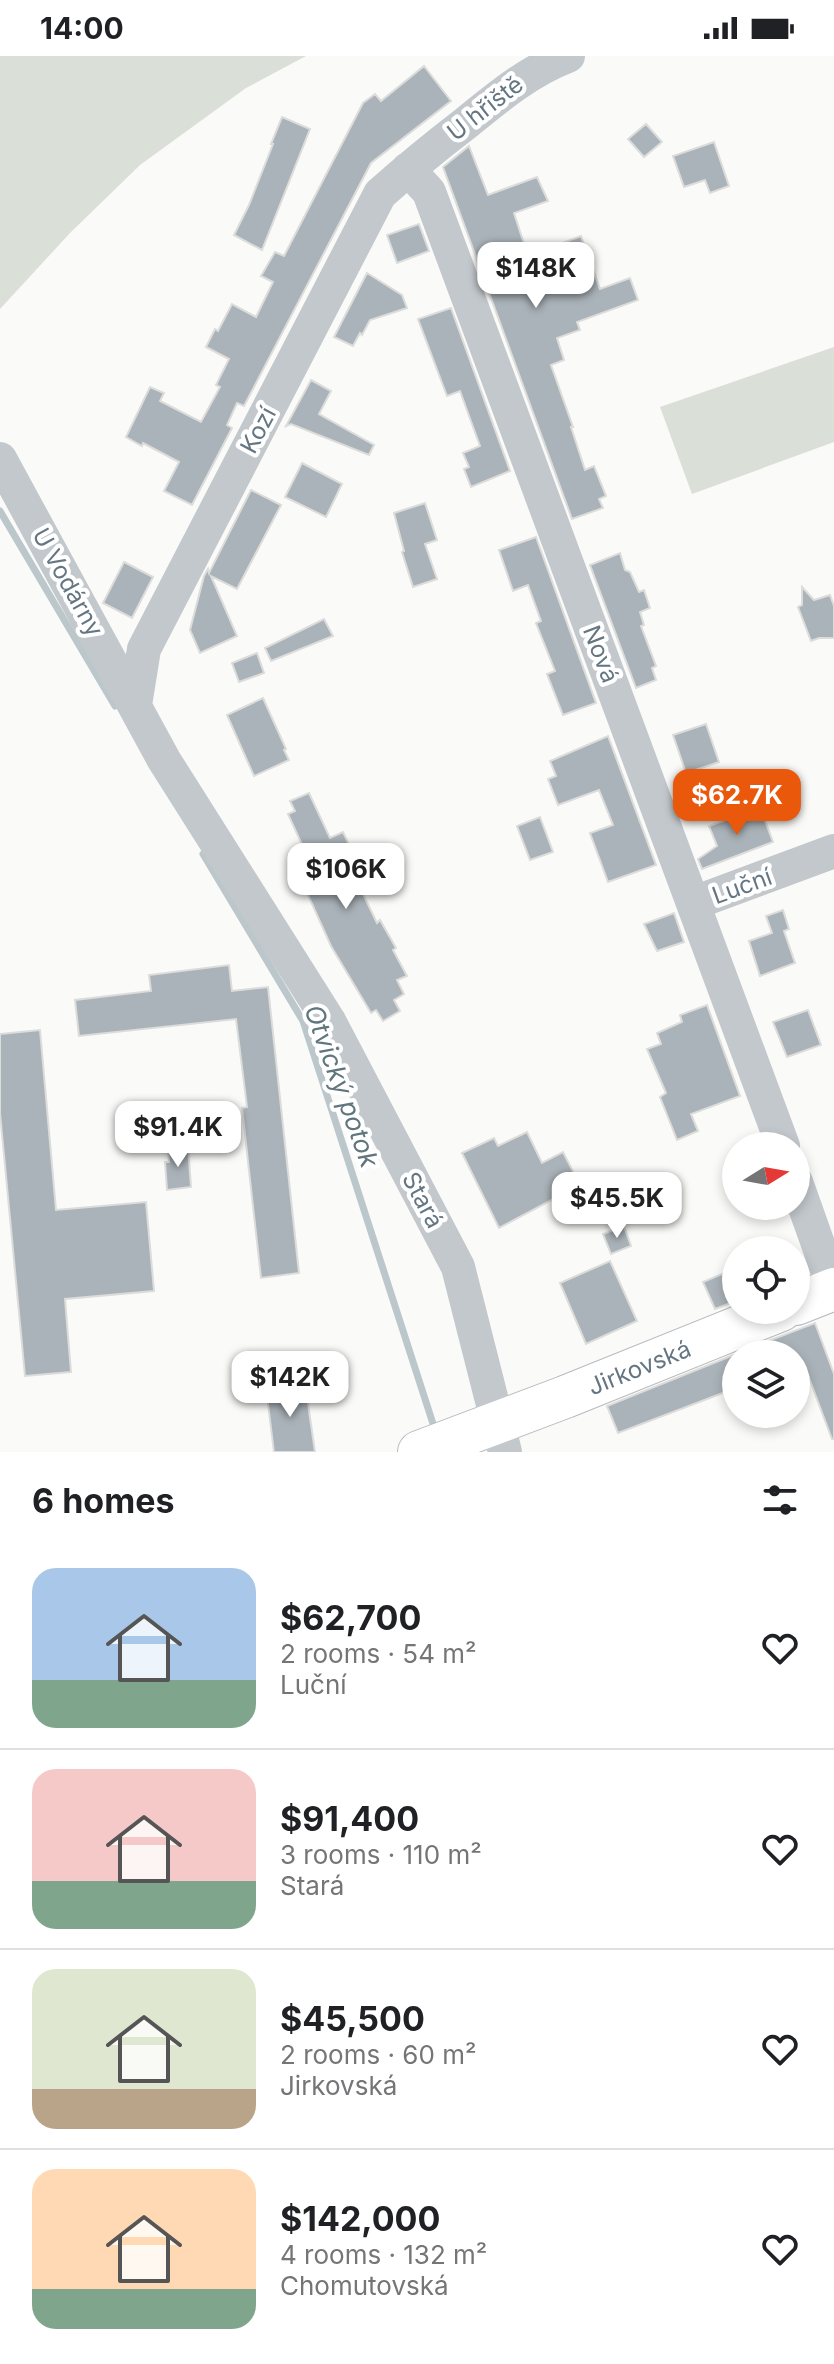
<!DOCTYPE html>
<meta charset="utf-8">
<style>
:root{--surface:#fff;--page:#f6f6f6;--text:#202124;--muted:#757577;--line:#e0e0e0;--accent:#ea580c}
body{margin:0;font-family:Inter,sans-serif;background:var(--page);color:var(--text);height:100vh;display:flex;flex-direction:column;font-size:30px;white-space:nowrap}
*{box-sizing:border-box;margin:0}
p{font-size:26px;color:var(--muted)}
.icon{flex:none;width:44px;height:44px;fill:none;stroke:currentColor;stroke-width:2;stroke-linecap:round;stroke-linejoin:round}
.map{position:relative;height:1396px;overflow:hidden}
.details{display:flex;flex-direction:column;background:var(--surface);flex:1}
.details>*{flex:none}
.needle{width:52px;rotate:79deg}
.controls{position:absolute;left:722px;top:1076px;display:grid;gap:16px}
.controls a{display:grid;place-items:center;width:88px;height:88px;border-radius:50%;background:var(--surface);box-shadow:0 4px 12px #0003;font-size:40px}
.price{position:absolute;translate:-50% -68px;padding:0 18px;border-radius:16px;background:#fff;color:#222;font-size:26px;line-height:52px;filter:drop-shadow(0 2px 4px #0008)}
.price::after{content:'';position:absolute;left:50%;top:48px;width:24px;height:18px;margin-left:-12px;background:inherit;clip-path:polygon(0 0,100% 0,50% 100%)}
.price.on{background:var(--accent);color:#fff}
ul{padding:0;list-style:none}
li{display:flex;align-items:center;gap:24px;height:200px;padding:0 32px}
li+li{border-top:2px solid var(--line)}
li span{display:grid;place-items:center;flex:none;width:224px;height:160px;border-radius:24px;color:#555}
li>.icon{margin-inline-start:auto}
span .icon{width:96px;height:96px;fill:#fffc;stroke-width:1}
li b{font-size:34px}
h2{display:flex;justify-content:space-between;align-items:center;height:96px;padding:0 32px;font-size:34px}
.status{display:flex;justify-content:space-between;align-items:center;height:56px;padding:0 40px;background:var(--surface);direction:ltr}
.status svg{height:22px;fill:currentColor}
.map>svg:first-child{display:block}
.green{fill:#dadfd7}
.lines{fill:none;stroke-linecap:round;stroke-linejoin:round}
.stream{stroke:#bbc7cb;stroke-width:7}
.building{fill:#aab3b9;stroke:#dcdcda;stroke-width:2}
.major-casing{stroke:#b5babe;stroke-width:44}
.minor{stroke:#c3c8cc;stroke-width:34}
.major{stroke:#fff;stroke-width:42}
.labels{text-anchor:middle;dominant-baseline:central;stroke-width:8;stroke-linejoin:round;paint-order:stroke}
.street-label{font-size:24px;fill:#657683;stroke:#fff}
.water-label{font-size:26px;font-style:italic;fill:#60757c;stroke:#fff}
</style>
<div class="status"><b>14:00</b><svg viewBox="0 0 49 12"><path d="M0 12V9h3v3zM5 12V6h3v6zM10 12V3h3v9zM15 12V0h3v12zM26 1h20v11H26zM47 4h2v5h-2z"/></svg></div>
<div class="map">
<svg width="834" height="1396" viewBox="0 0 834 1396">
<rect width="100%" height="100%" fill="#fafaf8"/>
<!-- green -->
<path class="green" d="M0,0H306L246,32L140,109L70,177L0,253Z
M834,291V386L692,438L660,351Z"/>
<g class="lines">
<!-- stream -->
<path class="stream" d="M0,455L115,650
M203,798L303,965L436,1377"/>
</g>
<!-- building -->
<path class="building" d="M424,10L451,45L371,107L244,350L237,347L227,369L232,372L192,449L164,435L179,406L143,387L142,390L126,381L150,331L164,337L160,345L201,366L220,331L216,329L229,303L206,291L215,273L218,275L232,248L256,261L273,226L261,220L275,196L284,200L363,47L375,38L381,45Z
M282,61L310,73L262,194L234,179L249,149L273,88H271Z
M646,68L662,86L644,101L628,83Z
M714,86L729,130L710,137L705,124L684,131L673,100Z
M469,90L488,139L537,121L548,145L514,157L528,200L581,180L600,233L630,222L638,244L577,266L580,274L557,282L564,304L551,309L573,371H571L585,414L594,410L606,440L599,443L603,452L572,463L443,111Z
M419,168L429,195L397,207L387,179Z
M367,217L402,239L407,252L370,264L362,279L360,277L353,290L334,281Z
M451,252L510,415L471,431L464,413L469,411L463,397L480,390L460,335L447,340L418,263Z
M311,324L331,335L319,358L374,389L369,399L291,368L286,370Z
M302,407L342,428L326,461L285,441Z
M251,434L281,449L237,533L211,520L237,580L200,597L190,574L204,520L208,513L209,517Z
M425,447L437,484L425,488L437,523L413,531L402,496L404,495L394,457Z
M536,481L596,647L563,659L547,618L555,615L536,567L541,565L528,529L513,535L499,494Z
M620,497L625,514L630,516L639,536L644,534L650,552L640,556L644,569L641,570L656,610L652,612L656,624L636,632L590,509Z
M124,506L153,521L132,562L103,547Z
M802,531L814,544L830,539L834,550V582H819L811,585L798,551L802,549Z
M324,563L333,580L271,605L265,592Z
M257,597L264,617L239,626L232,607Z
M263,642L286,693L284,694L289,704L254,720L227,659Z
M706,668L719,706L686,717L673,679Z
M608,680L656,809L608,826L590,777L613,769L599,734L558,749L548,723L556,720L550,705Z
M309,737L330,782L343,776L357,805L349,809L377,867L380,864L396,892L393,894L407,920L397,924L404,938L394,944L400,955L383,965L376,954L371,957L331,890L290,799L304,793L288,758L295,755L290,745Z
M760,751L773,786L702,813L698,803L717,790L709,770Z
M540,761L553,796L530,804L517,770Z
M783,854L789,873L784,875L795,907L760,920L749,885L772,877L766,860Z
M674,857L684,886L657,895L644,868Z
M229,909L232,935L268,931L299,1217L261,1222L242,1052L247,1051L236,963L79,980L75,944L151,935L149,919Z
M707,949L740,1040L691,1058L698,1075L677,1084L660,1041L666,1037L647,993L661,988L657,977L682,966L680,959Z
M808,954L821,989L787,1001L773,966Z
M40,974L56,1154L146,1146L154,1235L65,1243L71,1316L25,1320L0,1057V978Z
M527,1076L542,1107L563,1096L580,1129L499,1172L462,1097L494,1082L498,1090Z
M188,1090L191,1131L167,1134L165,1106H169L168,1092Z
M624,1170L631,1190L611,1198L603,1178Z
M610,1205L637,1265L586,1288L560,1227Z
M736,1212V1245L715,1253L703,1226Z
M815,1267L834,1318V1383H832L803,1306L800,1307L797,1298L740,1296Z
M736,1298V1332L618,1377L607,1350Z
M305,1327L315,1396H274L266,1332Z"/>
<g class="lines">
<!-- major casing -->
<g class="major-casing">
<g id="major">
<path d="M796,1248L834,1233"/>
<path id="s1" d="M419,1396L565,1341L781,1254"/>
</g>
</g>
<!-- minor -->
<path class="minor" d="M408,113L429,136L783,1090
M0,403L164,704L329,965L458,1211L505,1396
M135,649L144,593L380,138C408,113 436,90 466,67C498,41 529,15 568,0
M694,847L834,795
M796,1126L834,1233"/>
<!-- major -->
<use href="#major" class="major"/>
</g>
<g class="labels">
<!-- street labels -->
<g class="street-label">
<text transform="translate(485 52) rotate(-38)">U hřiště</text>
<text transform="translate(258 374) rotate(-62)">Kozí</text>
<text transform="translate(68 526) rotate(61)">U Vodárny</text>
<text transform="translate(601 598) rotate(69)">Nová</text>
<text transform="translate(742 830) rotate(-20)">Luční</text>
<text transform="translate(423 1144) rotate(62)">Stará</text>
<text stroke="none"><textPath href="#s1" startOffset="236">Jirkovská</textPath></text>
</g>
<!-- water labels -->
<g class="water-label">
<text transform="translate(342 1030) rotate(70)">Otvický potok</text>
</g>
</g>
</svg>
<div class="controls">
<a><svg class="needle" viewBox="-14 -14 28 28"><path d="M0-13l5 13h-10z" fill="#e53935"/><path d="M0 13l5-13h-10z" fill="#757577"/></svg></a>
<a><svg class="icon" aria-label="locate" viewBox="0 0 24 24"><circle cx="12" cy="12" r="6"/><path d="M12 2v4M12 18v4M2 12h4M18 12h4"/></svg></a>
<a><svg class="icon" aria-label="layers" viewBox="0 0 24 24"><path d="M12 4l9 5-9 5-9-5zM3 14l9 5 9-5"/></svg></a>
</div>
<b class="price" style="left:536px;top:254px">$148K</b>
<b class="price on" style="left:737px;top:781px">$62.7K</b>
<b class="price" style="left:346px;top:855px">$106K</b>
<b class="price" style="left:178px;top:1113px">$91.4K</b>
<b class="price" style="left:617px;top:1184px">$45.5K</b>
<b class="price" style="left:290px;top:1363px">$142K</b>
</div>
<section class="details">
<h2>6 homes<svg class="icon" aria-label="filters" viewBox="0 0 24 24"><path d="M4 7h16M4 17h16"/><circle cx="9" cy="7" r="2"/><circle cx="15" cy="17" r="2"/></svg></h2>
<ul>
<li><span style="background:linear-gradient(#a9c7e8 70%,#7fa58c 0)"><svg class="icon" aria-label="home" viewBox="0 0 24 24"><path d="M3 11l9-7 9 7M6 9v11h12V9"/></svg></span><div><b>$62,700</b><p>2 rooms · 54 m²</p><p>Luční</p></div><svg class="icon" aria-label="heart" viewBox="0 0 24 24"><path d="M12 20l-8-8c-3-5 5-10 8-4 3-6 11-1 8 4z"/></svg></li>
<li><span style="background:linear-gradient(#f6c9c9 70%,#7fa58c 0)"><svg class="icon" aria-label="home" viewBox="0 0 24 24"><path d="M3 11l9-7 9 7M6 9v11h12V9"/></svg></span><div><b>$91,400</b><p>3 rooms · 110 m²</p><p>Stará</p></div><svg class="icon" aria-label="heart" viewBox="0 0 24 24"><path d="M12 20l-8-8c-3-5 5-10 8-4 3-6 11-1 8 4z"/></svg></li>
<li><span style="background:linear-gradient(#dfe7d0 75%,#b9a48a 0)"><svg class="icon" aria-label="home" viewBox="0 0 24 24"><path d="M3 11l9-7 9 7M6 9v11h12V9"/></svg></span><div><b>$45,500</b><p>2 rooms · 60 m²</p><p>Jirkovská</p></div><svg class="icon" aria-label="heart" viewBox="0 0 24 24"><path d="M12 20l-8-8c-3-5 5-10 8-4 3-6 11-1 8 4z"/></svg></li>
<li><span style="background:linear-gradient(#ffd9b3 75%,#7fa58c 0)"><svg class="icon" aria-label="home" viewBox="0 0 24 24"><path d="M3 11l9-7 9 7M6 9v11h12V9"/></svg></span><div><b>$142,000</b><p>4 rooms · 132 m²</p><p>Chomutovská</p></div><svg class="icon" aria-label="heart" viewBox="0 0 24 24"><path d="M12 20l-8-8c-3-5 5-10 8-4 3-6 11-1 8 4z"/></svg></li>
</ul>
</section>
